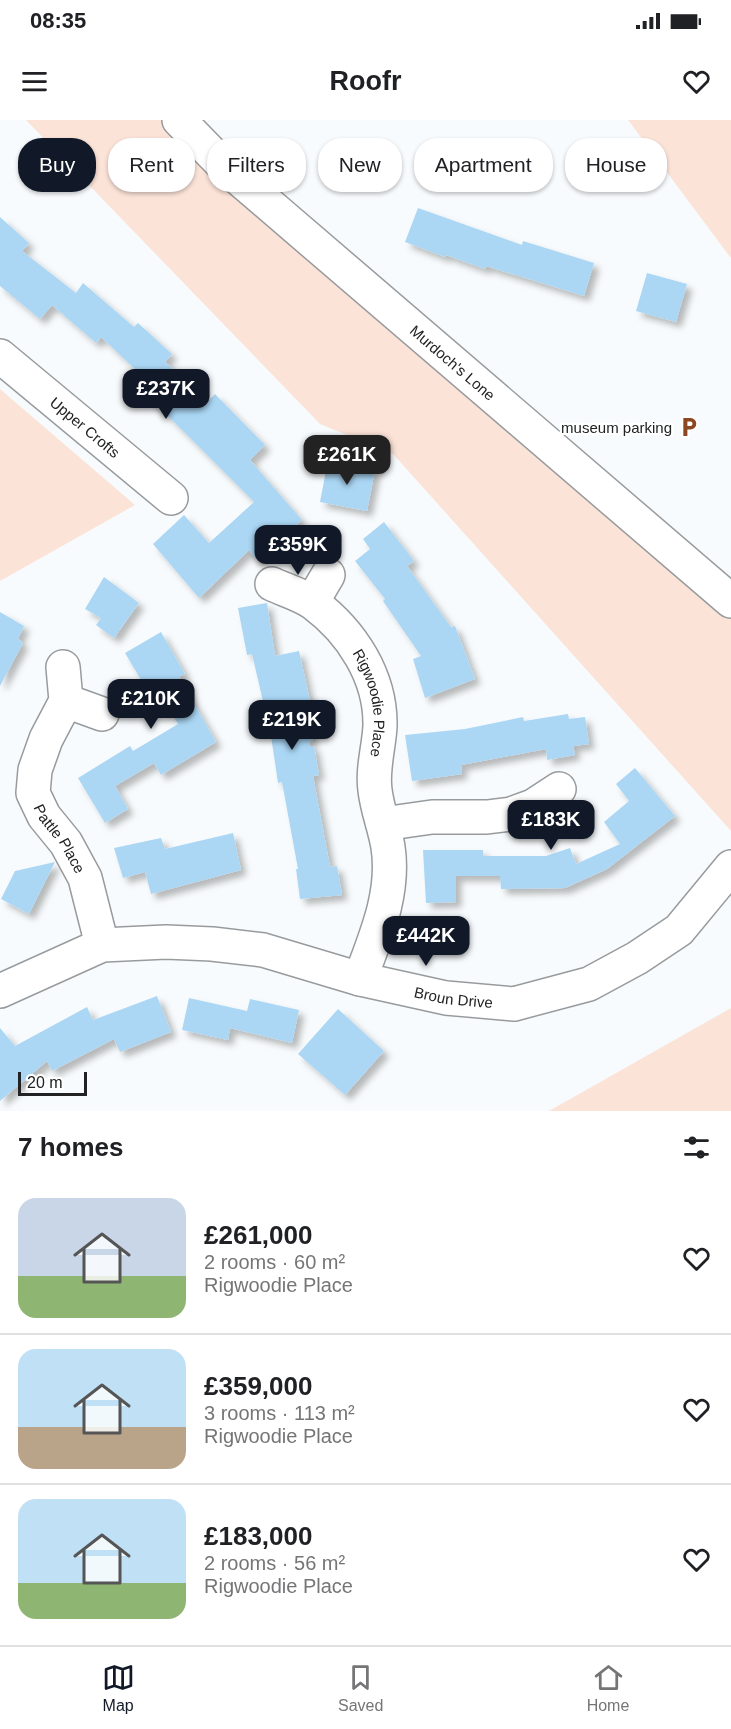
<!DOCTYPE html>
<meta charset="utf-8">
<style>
:root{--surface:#fff;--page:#f6f6f6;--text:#202124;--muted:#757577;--line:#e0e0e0;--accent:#111827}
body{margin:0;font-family:Arial,sans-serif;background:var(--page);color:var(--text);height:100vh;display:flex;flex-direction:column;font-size:22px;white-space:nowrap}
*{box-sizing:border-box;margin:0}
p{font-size:20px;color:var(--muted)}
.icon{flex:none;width:33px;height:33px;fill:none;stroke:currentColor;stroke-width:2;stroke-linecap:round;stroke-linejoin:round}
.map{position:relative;height:991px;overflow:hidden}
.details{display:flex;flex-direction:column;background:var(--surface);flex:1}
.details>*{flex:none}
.top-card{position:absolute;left:18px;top:18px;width:696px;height:54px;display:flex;gap:12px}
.scale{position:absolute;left:18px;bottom:15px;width:69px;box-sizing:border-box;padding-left:6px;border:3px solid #212223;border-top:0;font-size:16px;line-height:21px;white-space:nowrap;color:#212223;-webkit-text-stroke:4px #fff;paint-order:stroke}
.price{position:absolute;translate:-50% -51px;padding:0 14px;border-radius:12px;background:var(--accent);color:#fff;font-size:20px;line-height:39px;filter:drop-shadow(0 2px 3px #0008)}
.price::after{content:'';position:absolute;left:50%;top:36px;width:18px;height:14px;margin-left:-9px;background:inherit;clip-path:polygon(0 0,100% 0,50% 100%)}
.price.selected{background:#222;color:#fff}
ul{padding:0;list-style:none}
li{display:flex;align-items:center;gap:18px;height:150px;padding:0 18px}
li+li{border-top:2px solid var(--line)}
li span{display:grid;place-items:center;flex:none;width:168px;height:120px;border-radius:18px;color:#555}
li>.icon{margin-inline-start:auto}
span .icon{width:72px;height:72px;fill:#fffc;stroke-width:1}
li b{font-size:26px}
h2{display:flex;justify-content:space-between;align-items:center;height:72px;padding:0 18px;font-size:26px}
.tag{padding:0 21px;border-radius:24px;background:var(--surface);box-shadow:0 2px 4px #0004;font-size:21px;line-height:54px}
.tag.selected{background:var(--accent);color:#fff}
.status{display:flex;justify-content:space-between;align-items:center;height:42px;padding:0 30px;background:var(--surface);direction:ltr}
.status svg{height:16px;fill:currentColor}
header{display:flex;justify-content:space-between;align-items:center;height:78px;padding:0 18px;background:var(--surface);font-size:27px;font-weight:600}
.tabs{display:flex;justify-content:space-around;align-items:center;height:84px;border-top:2px solid var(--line);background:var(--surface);font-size:16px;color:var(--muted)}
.tabs a{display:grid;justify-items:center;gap:3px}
.tabs .selected{color:var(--accent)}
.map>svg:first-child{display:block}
.green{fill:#fbe3d8}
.building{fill:#abd7f5;filter:url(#shadow)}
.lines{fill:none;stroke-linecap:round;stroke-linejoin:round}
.minor-casing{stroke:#989b9d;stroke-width:36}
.minor{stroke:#fff;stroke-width:33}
.labels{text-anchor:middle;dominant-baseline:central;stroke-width:4.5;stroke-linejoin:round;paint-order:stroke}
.street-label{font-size:15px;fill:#212223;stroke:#fff}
.poi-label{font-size:15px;fill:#212223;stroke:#fff;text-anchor:end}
</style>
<div class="status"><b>08:35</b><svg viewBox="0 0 49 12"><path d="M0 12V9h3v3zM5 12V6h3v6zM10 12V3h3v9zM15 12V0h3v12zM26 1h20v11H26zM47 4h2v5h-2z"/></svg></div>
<header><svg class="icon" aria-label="menu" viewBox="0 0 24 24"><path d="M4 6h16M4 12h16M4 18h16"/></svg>Roofr<svg class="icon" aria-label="heart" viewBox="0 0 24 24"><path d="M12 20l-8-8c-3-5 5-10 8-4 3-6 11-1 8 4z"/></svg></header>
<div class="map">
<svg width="731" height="991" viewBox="0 0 731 991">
<defs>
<filter id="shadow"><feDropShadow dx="5.5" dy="5.5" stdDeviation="3" flood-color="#0004"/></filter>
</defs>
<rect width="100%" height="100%" fill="#f8fbfd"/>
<!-- green -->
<path class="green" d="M26,0H179L731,481V711L393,334L320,304Z
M628,0H731V137H730Z
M0,269L135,385L0,461Z
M731,888V991H549Z"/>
<!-- building -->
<path class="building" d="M418,88L522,125L523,121L594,143L584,176L486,146L485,149L446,135L445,137L405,122Z
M0,97L29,123L22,131L76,173L83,163L134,207L138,203L172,234L165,242L208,281L215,274L265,325L250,340L302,400L257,440L249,430L199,478L153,424L184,395L209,423L254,382L171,299L148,279L156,269L101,217L96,223L52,185L40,199L0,166Z
M647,153L687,164L676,202L636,191Z
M328,340L375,350L367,391L320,382Z
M384,402L414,441L407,446L451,507L455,506L475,559L425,578L413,539L421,536L383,481L385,479L355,441L370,429L363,419Z
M104,457L139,483L114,518L96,505L101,498L85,489Z
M267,483L275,536L299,531L312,590L308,591L313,620L309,622L310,626H314L319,655L313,656L330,747L337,746L342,775L300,779L296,749H298L282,662L278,663L271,616L252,534L247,535L238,488Z
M0,492L24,506L18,519L23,523L0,566Z
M161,512L185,554L179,557L216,622L161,655L154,643L115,666L128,689L105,703L78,658L130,626L133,631L178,604L158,570L150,575L125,533Z
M568,594L569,599L585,597L589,624L573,626L575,635L547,640L546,629L461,645L462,654L412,661L405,615L465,609L523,597L524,601Z
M635,648L675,696L607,749L565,768L501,769L500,756H456V782L426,783L423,730H483V736H546L570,728L576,744L620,724L604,702L629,681L616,664Z
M233,713L241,750L151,774L145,752L123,758L114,728L161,718L165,729Z
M55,742L29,794L1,779L15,751Z
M157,876L171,912L120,932L114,919L52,951L47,941L0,981V908L15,926L87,887L93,900Z
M189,878L247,891L250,879L299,890L292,923L230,908L228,920L182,910Z
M338,889L384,931L345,975L298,934Z"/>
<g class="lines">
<!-- minor casing -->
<g class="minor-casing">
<g id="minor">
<path id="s1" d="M179,0L223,45L731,481"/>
<path id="s2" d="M0,236L171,378"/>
<path id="s3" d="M272,464C285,470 302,475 313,483C352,512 381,557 380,606C379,627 372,649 375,670C377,689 385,708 388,727C395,773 376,816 360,859"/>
<path d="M312,482L328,455"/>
<path id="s4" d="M63,547L66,581L46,619L35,650L33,673L44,696L66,723L85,758L102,825"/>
<path d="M66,581L102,594"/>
<path d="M383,704L432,697H487L511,694L533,686L559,669"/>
<path id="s5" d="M0,871L102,825L166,822L212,824L263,830L360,859L446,878L514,884L589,864L637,838L679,810L731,747"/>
</g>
</g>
<!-- minor -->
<use href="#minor" class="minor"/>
</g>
<!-- icons -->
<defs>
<g id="parking-bare" transform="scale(1.62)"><path d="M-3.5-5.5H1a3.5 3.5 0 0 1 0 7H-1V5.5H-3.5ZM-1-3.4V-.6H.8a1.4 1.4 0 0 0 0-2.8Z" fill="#8d4622" stroke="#fff" stroke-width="2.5" paint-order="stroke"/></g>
</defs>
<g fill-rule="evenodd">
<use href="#parking-bare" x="689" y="307"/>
</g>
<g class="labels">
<!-- street labels -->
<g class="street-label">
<text stroke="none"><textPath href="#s1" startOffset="366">Murdoch's Lone</textPath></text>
<text stroke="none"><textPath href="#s2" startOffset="111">Upper Crofts</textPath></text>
<text stroke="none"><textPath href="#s3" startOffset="166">Rigwoodie Place</textPath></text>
<text stroke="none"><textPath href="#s4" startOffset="186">Pattle Place</textPath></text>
<text stroke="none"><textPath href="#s5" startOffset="470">Broun Drive</textPath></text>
</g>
<!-- poi labels -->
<g class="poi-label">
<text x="672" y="307">museum parking</text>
</g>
</g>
</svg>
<div class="scale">20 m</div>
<b class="price" style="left:166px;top:300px">£237K</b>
<b class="price selected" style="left:347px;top:366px">£261K</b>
<b class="price" style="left:298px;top:456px">£359K</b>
<b class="price" style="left:151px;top:610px">£210K</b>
<b class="price" style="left:292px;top:631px">£219K</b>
<b class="price" style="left:551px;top:731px">£183K</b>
<b class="price" style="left:426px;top:847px">£442K</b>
<div class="top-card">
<a class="tag selected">Buy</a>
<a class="tag">Rent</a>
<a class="tag">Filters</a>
<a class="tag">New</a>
<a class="tag">Apartment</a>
<a class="tag">House</a>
</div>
</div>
<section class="details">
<h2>7 homes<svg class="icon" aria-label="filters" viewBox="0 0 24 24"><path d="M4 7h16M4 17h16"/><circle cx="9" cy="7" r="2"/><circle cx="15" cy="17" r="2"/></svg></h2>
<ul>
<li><span style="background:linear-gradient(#c9d6e8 65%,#8fb573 0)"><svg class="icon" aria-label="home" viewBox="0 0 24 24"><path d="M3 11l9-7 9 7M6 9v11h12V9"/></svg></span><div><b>£261,000</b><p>2 rooms · 60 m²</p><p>Rigwoodie Place</p></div><svg class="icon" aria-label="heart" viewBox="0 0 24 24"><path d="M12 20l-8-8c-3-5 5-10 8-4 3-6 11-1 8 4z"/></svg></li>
<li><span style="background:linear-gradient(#bfe0f5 65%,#b9a48a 0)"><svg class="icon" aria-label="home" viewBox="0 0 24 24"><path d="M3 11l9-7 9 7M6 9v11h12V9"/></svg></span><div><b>£359,000</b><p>3 rooms · 113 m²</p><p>Rigwoodie Place</p></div><svg class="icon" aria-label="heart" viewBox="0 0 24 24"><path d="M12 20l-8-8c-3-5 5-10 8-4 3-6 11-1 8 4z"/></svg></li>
<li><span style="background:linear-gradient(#bfe0f5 70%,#8fb573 0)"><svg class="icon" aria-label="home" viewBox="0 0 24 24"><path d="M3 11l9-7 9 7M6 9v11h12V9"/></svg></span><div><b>£183,000</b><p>2 rooms · 56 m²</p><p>Rigwoodie Place</p></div><svg class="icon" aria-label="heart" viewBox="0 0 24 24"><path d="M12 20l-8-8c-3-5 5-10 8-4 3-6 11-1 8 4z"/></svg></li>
</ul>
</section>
<nav class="tabs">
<a class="selected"><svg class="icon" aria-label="map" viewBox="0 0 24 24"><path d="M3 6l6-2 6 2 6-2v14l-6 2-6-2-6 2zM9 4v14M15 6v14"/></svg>Map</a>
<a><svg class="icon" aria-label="saved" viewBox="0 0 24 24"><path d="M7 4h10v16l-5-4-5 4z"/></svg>Saved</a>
<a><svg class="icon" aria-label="home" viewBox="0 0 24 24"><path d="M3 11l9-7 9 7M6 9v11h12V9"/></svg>Home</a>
</nav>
